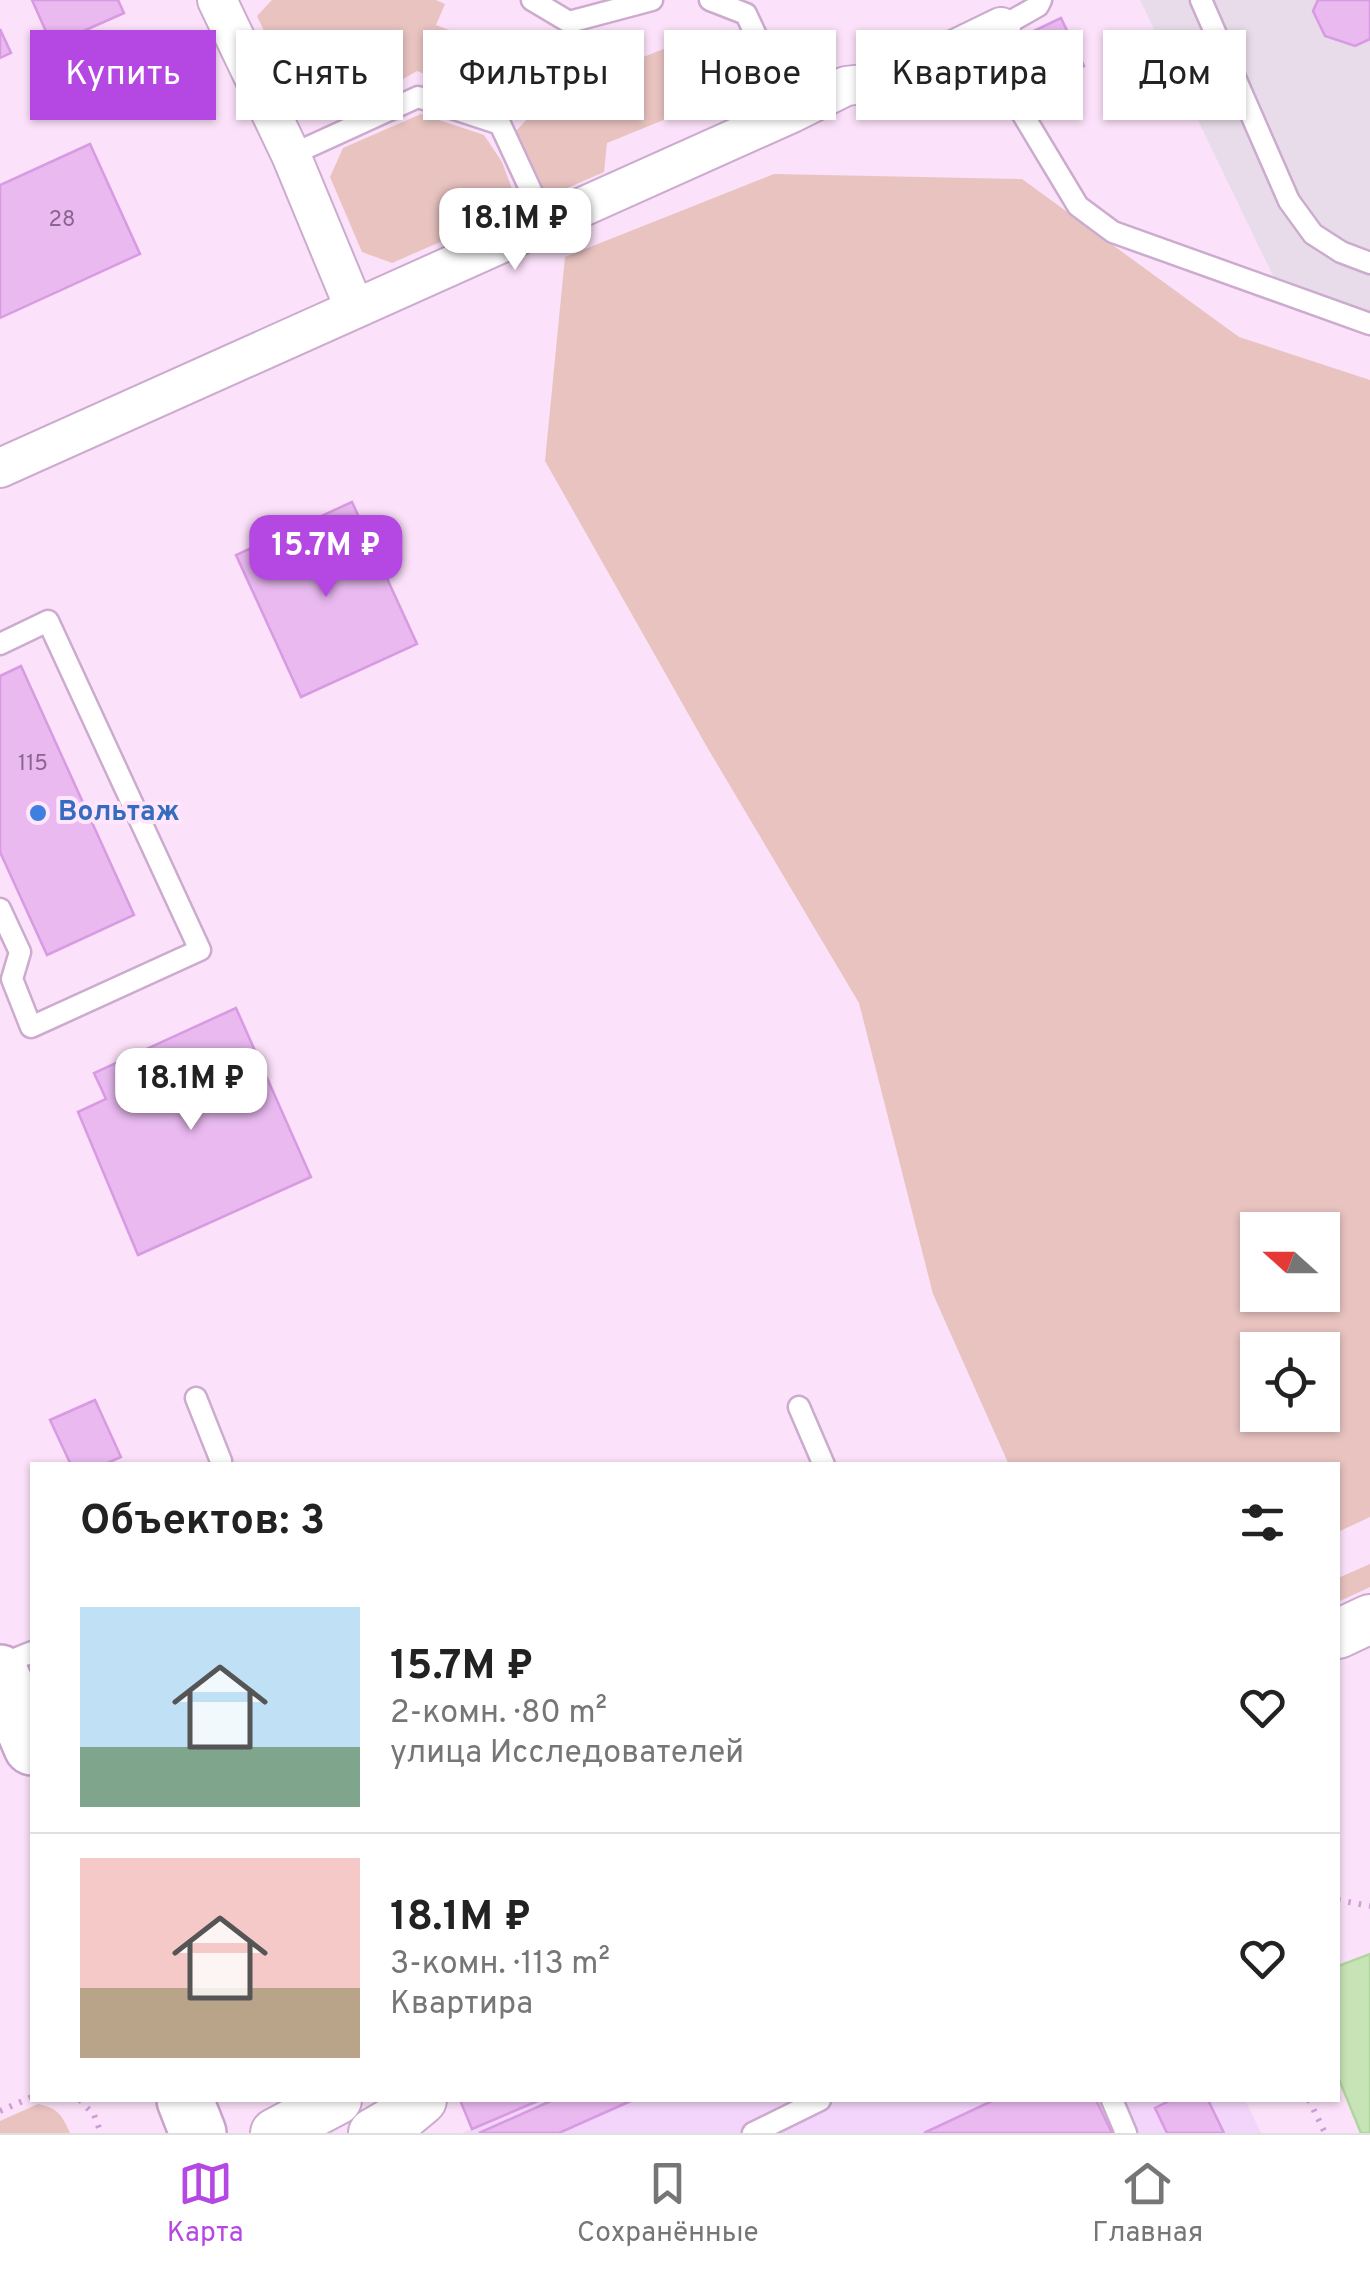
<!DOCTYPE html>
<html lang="ru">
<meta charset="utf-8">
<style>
:root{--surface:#fff;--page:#f2f2f2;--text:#222;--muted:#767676;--line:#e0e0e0;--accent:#b548e3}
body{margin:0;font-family:Overpass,sans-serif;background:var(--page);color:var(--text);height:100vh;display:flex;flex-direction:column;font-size:38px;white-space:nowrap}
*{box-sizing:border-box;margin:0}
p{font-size:32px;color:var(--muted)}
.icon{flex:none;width:55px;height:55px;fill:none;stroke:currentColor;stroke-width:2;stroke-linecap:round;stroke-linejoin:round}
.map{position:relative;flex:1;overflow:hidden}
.panel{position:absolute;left:30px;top:1462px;width:1310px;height:640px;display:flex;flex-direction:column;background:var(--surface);border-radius:0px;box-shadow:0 2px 8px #0004}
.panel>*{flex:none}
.banner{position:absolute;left:30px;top:30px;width:1310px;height:90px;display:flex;gap:20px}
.needle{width:65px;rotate:291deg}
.buttons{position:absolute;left:1240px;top:1212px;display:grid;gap:20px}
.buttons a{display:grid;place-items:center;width:100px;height:100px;border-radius:0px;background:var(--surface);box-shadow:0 2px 8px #0004;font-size:50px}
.price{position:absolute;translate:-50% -85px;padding:0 22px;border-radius:20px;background:#fff;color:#222;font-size:32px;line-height:65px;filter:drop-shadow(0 2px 5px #0008)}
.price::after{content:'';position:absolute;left:50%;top:60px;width:30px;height:22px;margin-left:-15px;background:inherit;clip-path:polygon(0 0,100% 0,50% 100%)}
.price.on{background:var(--accent);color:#fff}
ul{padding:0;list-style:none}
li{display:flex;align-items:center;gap:30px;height:250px;padding:0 50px}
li+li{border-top:2px solid var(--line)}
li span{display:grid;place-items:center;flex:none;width:280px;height:200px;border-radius:0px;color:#555}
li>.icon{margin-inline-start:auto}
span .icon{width:120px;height:120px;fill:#fffc;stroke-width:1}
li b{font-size:42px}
h2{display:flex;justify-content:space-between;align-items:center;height:120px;padding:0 50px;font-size:42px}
.pill{padding:0 35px;border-radius:0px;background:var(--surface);box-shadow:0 2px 8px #0004;font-size:35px;line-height:90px}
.pill.on{background:var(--accent);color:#fff}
.tab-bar{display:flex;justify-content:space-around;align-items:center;height:140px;border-top:2px solid var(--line);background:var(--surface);font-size:28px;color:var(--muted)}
.tab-bar a{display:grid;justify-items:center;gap:5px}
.tab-bar .on{color:var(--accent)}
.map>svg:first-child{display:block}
.commercial{fill:#f3d4fb}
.industrial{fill:#e9dcea}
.green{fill:#e8c3c0;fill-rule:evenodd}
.water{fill:#c7e4b6;stroke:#b1d59d;stroke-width:2.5}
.building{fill:#e9b9f0;stroke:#d89ae2;stroke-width:2.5}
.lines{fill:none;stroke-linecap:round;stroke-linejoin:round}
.service-casing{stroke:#ccabce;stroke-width:25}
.minor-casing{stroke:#ccabce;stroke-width:42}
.tertiary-casing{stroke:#ccabce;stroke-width:52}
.secondary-casing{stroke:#c9a3cc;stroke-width:60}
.path{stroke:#cd9dd4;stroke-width:6;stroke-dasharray:2.5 8;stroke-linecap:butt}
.service{stroke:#fff;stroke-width:20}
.minor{stroke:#fff;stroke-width:38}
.tertiary{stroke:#fff;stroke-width:48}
.secondary{stroke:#fff;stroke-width:55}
.shop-dot{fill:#3f7fe0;stroke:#ffe6fc;stroke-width:4}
.labels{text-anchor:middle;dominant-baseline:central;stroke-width:8;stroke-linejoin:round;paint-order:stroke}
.number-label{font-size:22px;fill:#8a6591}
.shop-label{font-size:28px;font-weight:bold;fill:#366cbe;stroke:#ffe6fc;text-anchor:start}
</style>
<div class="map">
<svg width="1370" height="2133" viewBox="0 0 1370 2133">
<rect width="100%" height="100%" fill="#fbe1f9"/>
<!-- commercial -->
<path class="commercial" d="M540,2100H1245L1261,2133H462Z"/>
<!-- industrial -->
<path class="industrial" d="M1140,0H1370V314L1274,278Z"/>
<!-- green -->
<path class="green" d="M272,0H436L445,4L436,25L540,65L524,102L510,109L417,71L351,109L302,112L257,16Z
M697,36L729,55L730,93L607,143L604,172L547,197L516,131L551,93Z
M421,114L484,135L502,162L512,189L504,214L392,263L362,252L330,177L343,148Z
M774,174L1022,179L1239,337L1370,380V1517L1338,1532V1465H1009L933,1294L859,1003L707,747L545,461L565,257ZM1322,1230V1295H1258V1230ZM1322,1350V1415H1258V1350Z
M1370,1564V1587L1338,1602V1578Z
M38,2104C58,2108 62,2115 70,2133H0V2121Z"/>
<!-- water -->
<path class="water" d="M1370,1954V2133H1361L1338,2077V1966Z"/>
<!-- building -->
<path class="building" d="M32,0H118L124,13L52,45Z
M1318,0H1370V39L1355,46L1325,36L1313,11Z
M1061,18L1084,66L1044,86L1019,38Z
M0,29L11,53L0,58Z
M90,144L140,254L0,318V185Z
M352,502L417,644L301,697L236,555Z
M21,666L134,915L47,955L0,852V676Z
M236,1008L311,1177L138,1255L78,1112L106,1099L94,1073Z
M95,1400L121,1457L103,1465H71L50,1420Z
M460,2100H540L472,2129Z
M553,2100H633L559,2133H479Z
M994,2100H1096L1112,2133H924Z
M1171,2100H1208L1224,2133H1167L1155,2108Z"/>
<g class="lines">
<!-- service casing -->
<g class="service-casing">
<path id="service" d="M532,0L569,22L652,0
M710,0L746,14L792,113
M1201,0L1289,201L1313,234L1341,252L1370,263
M1001,27L1038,6L1041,0
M978,40L1078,206L1113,232L1370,324
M291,155L418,97L500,124L546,223
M0,644L48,621L200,950L31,1027L12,979L20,952L0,909
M196,1398L221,1461L220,1465
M799,1407L824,1465
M0,1665L32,1652
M1112,2100L1126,2133
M753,2133L820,2100"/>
</g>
<!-- minor casing -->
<g class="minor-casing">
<path id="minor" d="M217,0L291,155L354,307
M0,468L792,113L846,86L890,81L1001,27"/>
</g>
<!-- tertiary casing -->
<g class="tertiary-casing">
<path id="tertiary" d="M1338,1634L1370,1619
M275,2133L337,2100
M373,2133L404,2115L422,2100"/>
</g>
<!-- secondary casing -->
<g class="secondary-casing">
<path id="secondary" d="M0,1673L32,1747
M185,2100L198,2133"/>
</g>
<!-- path -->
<path class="path" d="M1338,1900L1370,1906
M80,2100L94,2115L101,2133
M1309,2100L1325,2133
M0,2111L32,2097"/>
<!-- service -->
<use href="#service" class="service"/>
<!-- minor -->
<use href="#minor" class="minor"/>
<!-- tertiary -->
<use href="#tertiary" class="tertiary"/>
<!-- secondary -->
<use href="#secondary" class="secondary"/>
</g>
<!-- markers -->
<circle class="shop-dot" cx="38" cy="813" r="10"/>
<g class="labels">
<!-- number labels -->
<g class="number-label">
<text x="62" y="220">28</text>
<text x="33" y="764">115</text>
</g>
<!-- shop labels -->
<g class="shop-label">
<text x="58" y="813">Вольтаж</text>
</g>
</g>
</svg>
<div class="buttons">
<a><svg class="needle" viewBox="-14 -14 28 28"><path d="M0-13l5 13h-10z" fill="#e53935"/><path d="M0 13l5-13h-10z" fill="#767676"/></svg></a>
<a><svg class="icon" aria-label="locate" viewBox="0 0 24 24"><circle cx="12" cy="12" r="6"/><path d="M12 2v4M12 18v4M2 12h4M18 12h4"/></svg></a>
</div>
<b class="price" style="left:515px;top:273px">18.1M ₽</b>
<b class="price on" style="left:326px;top:600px">15.7M ₽</b>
<b class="price" style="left:191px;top:1133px">18.1M ₽</b>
<div class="banner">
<a class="pill on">Купить</a>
<a class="pill">Снять</a>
<a class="pill">Фильтры</a>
<a class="pill">Новое</a>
<a class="pill">Квартира</a>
<a class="pill">Дом</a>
</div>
<section class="panel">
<h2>Объектов: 3<svg class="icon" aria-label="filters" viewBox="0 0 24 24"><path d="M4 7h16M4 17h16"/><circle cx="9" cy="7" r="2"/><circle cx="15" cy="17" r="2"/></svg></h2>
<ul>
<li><span style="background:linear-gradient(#bfe0f5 70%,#7fa58c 0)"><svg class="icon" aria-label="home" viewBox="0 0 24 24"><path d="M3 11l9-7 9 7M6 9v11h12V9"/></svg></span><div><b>15.7M ₽</b><p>2-комн. · 80 m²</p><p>улица Исследователей</p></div><svg class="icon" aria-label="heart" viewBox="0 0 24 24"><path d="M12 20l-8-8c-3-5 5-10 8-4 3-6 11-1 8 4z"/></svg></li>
<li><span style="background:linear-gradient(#f6c9c9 65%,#b9a48a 0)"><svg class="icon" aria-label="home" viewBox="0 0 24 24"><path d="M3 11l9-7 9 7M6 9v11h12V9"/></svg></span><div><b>18.1M ₽</b><p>3-комн. · 113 m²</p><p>Квартира</p></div><svg class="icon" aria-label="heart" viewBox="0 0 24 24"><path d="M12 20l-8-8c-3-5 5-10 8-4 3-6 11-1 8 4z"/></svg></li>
</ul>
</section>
</div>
<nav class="tab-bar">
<a class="on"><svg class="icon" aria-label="map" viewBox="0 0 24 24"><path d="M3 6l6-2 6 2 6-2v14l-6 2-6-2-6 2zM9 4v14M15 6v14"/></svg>Карта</a>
<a><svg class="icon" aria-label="saved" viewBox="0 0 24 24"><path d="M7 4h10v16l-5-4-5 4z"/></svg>Сохранённые</a>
<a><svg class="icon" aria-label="home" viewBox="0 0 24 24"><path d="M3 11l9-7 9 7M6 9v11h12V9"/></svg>Главная</a>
</nav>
